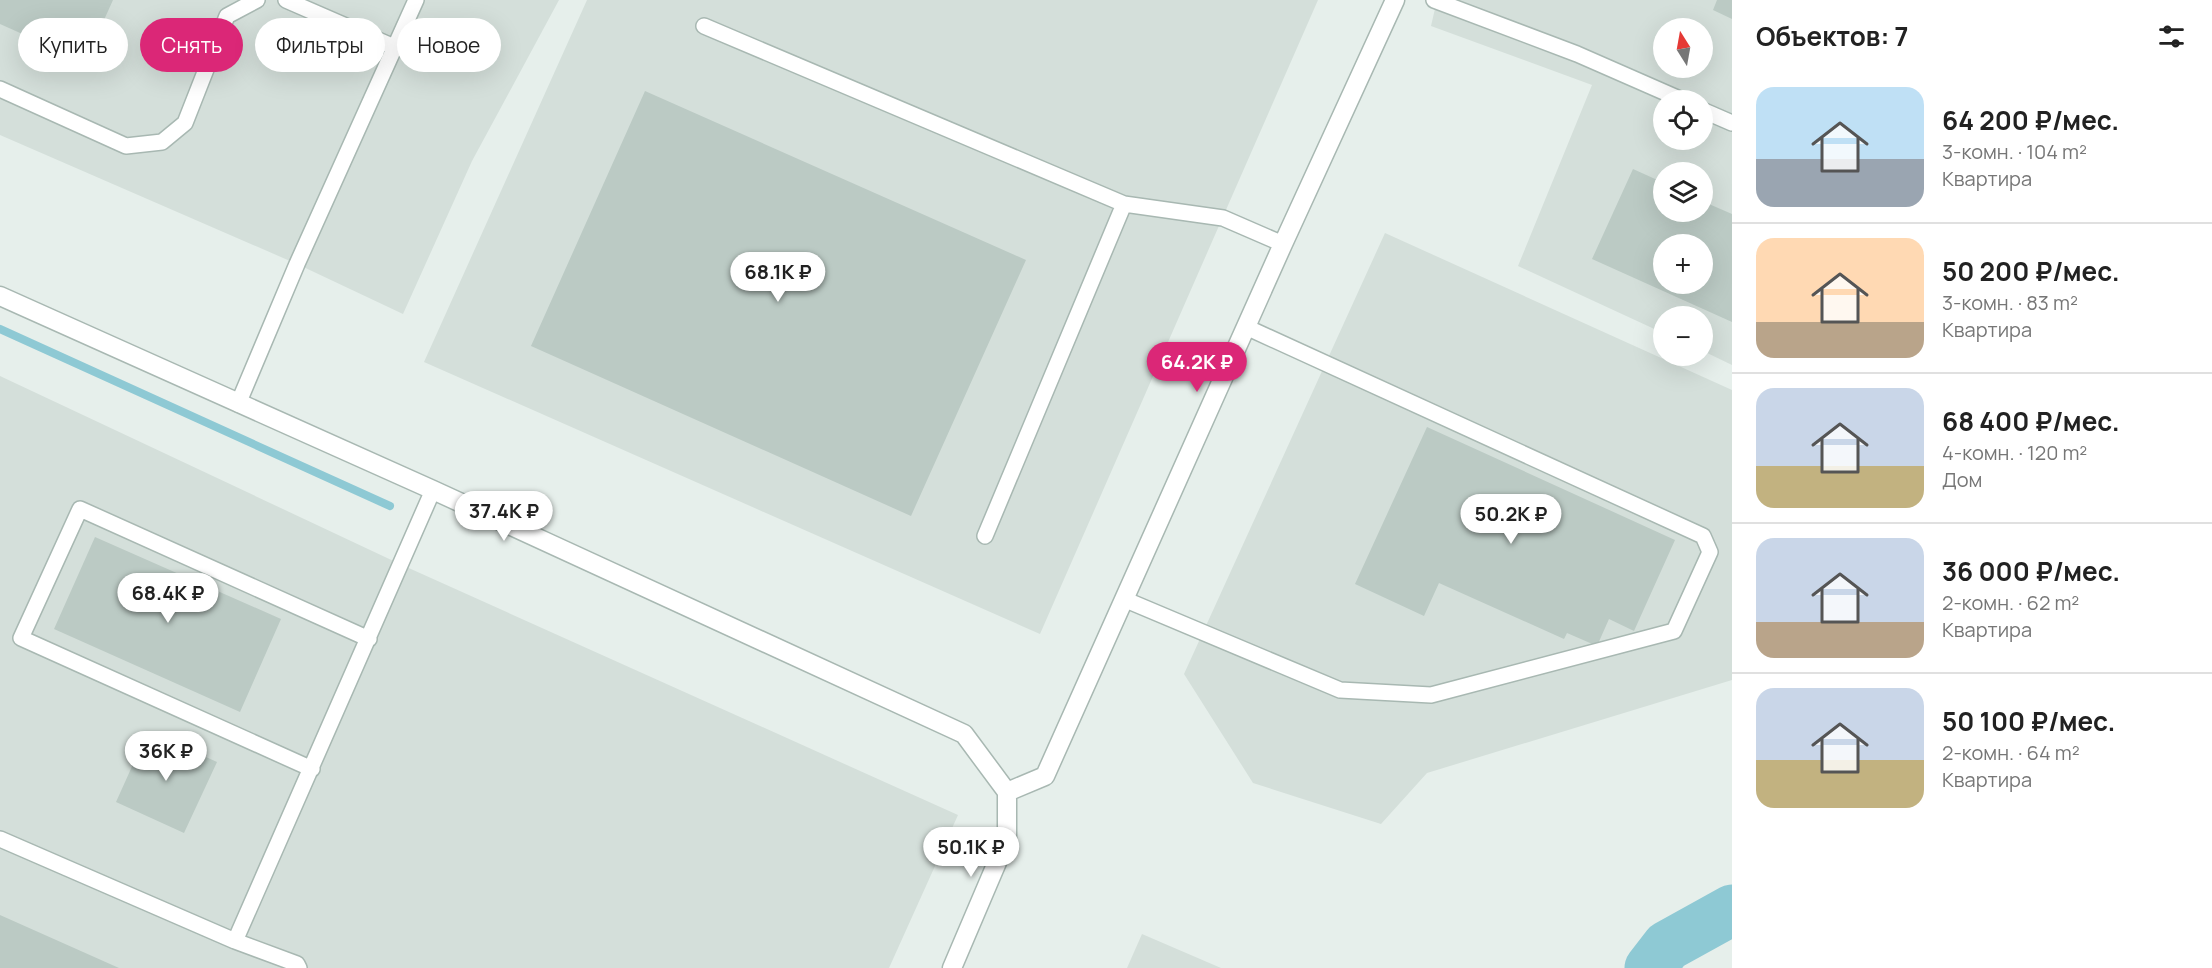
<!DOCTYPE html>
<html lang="ru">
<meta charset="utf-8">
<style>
:root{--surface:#fff;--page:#f6f6f6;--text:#222;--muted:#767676;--line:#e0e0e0;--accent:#db2777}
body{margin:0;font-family:Manrope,sans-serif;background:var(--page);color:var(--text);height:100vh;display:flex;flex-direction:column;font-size:22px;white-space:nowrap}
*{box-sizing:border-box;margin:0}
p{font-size:20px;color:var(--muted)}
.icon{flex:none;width:33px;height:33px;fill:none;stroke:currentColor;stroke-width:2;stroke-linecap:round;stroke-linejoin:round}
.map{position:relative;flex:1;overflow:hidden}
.drawer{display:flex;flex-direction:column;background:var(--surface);width:480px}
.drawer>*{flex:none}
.guide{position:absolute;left:18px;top:18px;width:570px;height:54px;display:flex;gap:12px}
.needle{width:39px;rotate:349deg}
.buttons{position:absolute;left:1653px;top:18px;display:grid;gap:12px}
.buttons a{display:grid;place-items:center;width:60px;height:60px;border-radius:50%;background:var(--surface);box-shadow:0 6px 24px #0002;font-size:30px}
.price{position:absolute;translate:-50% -51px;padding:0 14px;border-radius:21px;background:#fff;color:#222;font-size:20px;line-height:39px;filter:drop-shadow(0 2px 3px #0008)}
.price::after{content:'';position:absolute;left:50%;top:36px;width:18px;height:14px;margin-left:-9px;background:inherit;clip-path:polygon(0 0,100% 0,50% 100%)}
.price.active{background:var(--accent);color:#fff}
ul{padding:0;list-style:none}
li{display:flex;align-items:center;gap:18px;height:150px;padding:0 24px}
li+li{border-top:2px solid var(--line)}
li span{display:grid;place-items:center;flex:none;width:168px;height:120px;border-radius:18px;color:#555}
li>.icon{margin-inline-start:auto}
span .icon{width:72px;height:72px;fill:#fffc;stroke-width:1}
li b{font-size:26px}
h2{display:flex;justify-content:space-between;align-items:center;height:72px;padding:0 24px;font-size:26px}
.chip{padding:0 21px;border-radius:27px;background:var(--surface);box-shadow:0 6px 24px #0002;font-size:21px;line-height:54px}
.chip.active{background:var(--accent);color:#fff}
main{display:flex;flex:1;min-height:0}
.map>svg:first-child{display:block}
.built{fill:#d4dfda;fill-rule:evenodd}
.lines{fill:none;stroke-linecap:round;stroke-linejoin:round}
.stream{stroke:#8ec9d4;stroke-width:8}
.river{stroke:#8ec9d4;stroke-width:51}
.building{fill:#bbcac4;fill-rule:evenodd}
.lane-casing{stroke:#a8b8b2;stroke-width:18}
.street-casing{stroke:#a8b8b2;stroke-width:21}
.lane{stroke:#fff;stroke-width:15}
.street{stroke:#fff;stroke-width:18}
</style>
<main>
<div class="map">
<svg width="1732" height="968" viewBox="0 0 1732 968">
<rect width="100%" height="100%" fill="#e6efeb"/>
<!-- built -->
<path class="built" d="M0,0H559L472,161L403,314L297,264L0,135Z
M587,0H1318L1040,634L424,362Z
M1437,0H1732V365L1703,351L1702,316H1664L1663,333L1518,266L1592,85L1431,26ZM1664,28H1702V68H1664ZM1664,100H1702V140H1664ZM1664,172H1702V212H1664ZM1664,244H1702V284H1664Z
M1385,233L1732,390V680L1427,773L1381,824L1253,783L1184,674Z
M0,376L402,565L958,815L889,968H0Z
M1142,934L1221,968H1127Z"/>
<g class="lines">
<!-- stream -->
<path class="stream" d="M0,329L390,506"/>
<!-- river -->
<path class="river" d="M1650,968L1667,946L1732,910"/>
</g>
<!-- building -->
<path class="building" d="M0,0H113L85,62L0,24Z
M1717,0H1732V19L1713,10Z
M645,91L1026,260L911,516L531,346Z
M1633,169L1664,183V212H1702V201L1732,214V322L1592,259ZM1664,244H1702V284H1664Z
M1427,427L1675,540L1634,631L1609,619L1597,646L1567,633L1564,639L1439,583L1424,616L1355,584Z
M95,537L281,619L240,712L54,629Z
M148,731L217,762L184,833L116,802Z
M0,915L119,968H0Z"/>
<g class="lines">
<!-- lane casing -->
<g class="lane-casing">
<path id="lane" d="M286,0L394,47
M1434,0L1577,54L1682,100
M704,26L1124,204L1223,218L1283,244
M0,89L126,146L162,142L185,123L227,16L257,0
M1702,110L1732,123
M238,404L297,264L416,0
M985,536L1124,204
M1126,600L1340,690L1431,695L1674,631L1710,552L1703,536L1246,327
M312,769L21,638L80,509L369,639
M0,839L235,941L297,964L299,968
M235,941L433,490"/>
</g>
<!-- street casing -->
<g class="street-casing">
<path id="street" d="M0,296L433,490L964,734L1007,792V839L952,968
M1007,792L1045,776L1283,244L1395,0"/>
</g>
<!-- lane -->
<use href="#lane" class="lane"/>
<!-- street -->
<use href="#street" class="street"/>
</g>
</svg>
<div class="buttons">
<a><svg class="needle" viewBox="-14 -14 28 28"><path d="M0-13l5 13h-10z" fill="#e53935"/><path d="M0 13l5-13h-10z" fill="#767676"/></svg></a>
<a><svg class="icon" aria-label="locate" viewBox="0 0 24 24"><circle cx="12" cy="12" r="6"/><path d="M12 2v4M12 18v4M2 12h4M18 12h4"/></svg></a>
<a><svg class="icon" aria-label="layers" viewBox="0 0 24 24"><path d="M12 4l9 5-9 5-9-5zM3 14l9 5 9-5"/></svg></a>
<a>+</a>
<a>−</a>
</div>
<b class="price" style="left:778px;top:303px">68.1K ₽</b>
<b class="price active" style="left:1197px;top:393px">64.2K ₽</b>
<b class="price" style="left:504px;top:542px">37.4K ₽</b>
<b class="price" style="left:1511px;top:545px">50.2K ₽</b>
<b class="price" style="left:168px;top:624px">68.4K ₽</b>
<b class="price" style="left:166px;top:782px">36K ₽</b>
<b class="price" style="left:971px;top:878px">50.1K ₽</b>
<div class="guide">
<a class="chip">Купить</a>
<a class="chip active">Снять</a>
<a class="chip">Фильтры</a>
<a class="chip">Новое</a>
</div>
</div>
<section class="drawer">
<h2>Объектов: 7<svg class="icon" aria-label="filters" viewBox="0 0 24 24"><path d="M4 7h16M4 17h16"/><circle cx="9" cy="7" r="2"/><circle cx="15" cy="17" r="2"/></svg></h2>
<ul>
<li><span style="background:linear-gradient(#bfe0f5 60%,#9aa5b1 0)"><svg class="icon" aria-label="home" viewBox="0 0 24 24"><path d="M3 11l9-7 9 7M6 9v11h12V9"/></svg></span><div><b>64 200 ₽/мес.</b><p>3-комн. · 104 m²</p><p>Квартира</p></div></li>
<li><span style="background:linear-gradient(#ffd9b3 70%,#b9a48a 0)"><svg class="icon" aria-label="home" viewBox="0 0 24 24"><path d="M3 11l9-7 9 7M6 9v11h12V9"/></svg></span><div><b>50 200 ₽/мес.</b><p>3-комн. · 83 m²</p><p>Квартира</p></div></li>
<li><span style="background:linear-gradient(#c9d6e8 65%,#c2b280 0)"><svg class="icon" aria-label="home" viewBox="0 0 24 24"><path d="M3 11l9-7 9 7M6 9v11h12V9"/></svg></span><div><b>68 400 ₽/мес.</b><p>4-комн. · 120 m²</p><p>Дом</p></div></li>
<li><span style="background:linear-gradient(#c9d6e8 70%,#b9a48a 0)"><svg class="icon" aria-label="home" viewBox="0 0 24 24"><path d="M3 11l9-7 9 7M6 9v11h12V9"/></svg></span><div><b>36 000 ₽/мес.</b><p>2-комн. · 62 m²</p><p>Квартира</p></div></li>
<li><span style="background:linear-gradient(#c9d6e8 60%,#c2b280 0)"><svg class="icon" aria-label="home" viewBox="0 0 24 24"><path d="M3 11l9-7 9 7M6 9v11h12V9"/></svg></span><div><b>50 100 ₽/мес.</b><p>2-комн. · 64 m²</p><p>Квартира</p></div></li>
</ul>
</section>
</main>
